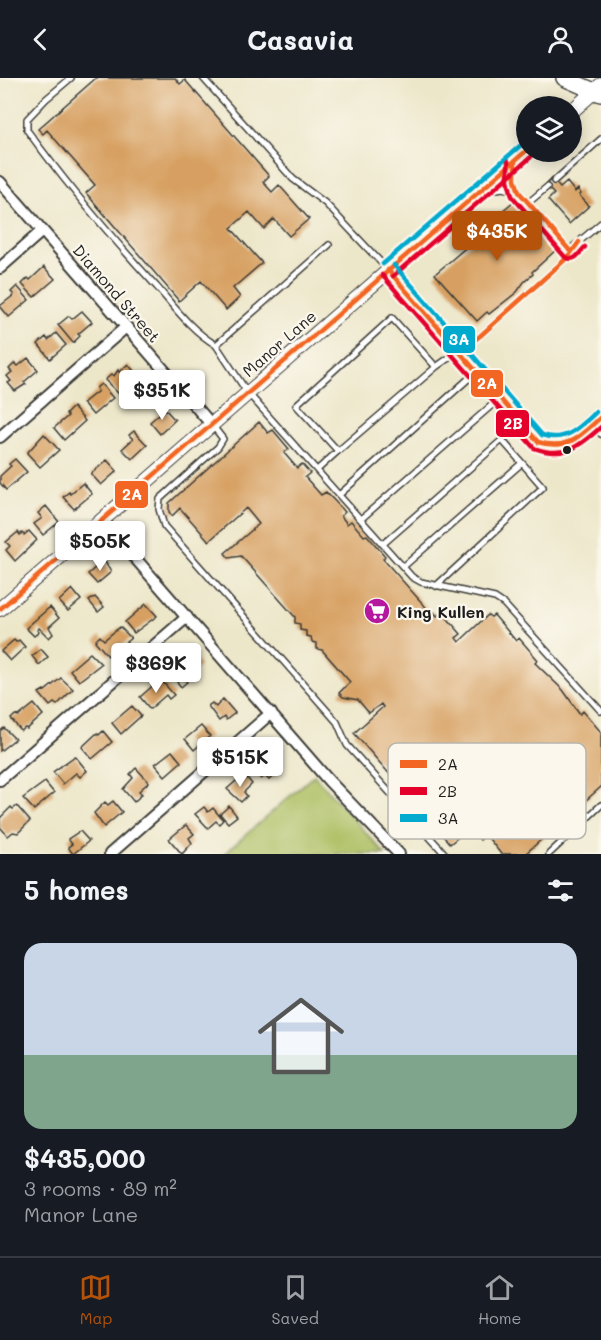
<!DOCTYPE html>
<meta charset="utf-8">
<style>
:root{--surface:#171b24;--page:#242831;--text:#f1f3f6;--muted:#9ea1a6;--line:#363941;--accent:#b45309}
body{margin:0;font-family:Mali,sans-serif;background:var(--page);color:var(--text);height:100vh;display:flex;flex-direction:column;font-size:22px;white-space:nowrap}
*{box-sizing:border-box;margin:0}
p{font-size:20px;color:var(--muted)}
.icon{flex:none;width:33px;height:33px;fill:none;stroke:currentColor;stroke-width:2;stroke-linecap:round;stroke-linejoin:round}
.map{position:relative;height:776px;overflow:hidden}
.panel{display:flex;flex-direction:column;background:var(--surface);flex:1}
.panel>*{flex:none}
.fabs{position:absolute;left:516px;top:18px;display:grid;gap:12px}
.fabs a{display:grid;place-items:center;width:66px;height:66px;border-radius:50%;background:var(--surface);box-shadow:0 3px 15px #0003;font-size:30px}
.price{position:absolute;translate:-50% -51px;padding:0 14px;border-radius:6px;background:#fff;color:#222;font-size:20px;line-height:39px;filter:drop-shadow(0 2px 3px #0008)}
.price::after{content:'';position:absolute;left:50%;top:36px;width:18px;height:14px;margin-left:-9px;background:inherit;clip-path:polygon(0 0,100% 0,50% 100%)}
.price.on{background:var(--accent);color:#fff}
ul{padding:0;list-style:none}
li{display:grid;align-content:center;gap:12px;height:318px;padding:0 24px}
li+li{border-top:2px solid var(--line)}
li span{display:grid;place-items:center;height:186px;border-radius:18px;color:#555}
li>.icon{margin-inline-start:auto}
span .icon{width:108px;height:108px;fill:#fffc;stroke-width:1}
li b{font-size:26px}
h2{display:flex;justify-content:space-between;align-items:center;height:72px;padding:0 24px;font-size:26px}
header{display:flex;justify-content:space-between;align-items:center;height:78px;padding:0 24px;background:var(--surface);font-size:27px;font-weight:700}
.menu{display:flex;justify-content:space-around;align-items:center;height:84px;border-top:2px solid var(--line);background:var(--surface);font-size:16px;color:var(--muted)}
.menu a{display:grid;justify-items:center;gap:3px}
.menu .on{color:var(--accent)}
.map>svg:first-child{display:block}
.green{fill:#adbf63;stroke:#646e40;stroke-width:1.5}
.building{fill:#d7a062}
.lines{fill:none;stroke-linecap:round;stroke-linejoin:round}
.service-casing{stroke:#3b3a36;stroke-width:8}
.minor-casing{stroke:#3b3a36;stroke-width:14}
.tertiary-casing{stroke:#3b3a36;stroke-width:16}
.secondary-casing{stroke:#3b3a36;stroke-width:18}
.service{stroke:#fff;stroke-width:5}
.minor{stroke:#fff;stroke-width:10}
.tertiary{stroke:#fff;stroke-width:14}
.secondary{stroke:#fff;stroke-width:15}
.bus-1-casing{stroke:#fbf7ec;stroke-width:9}
.bus-2-casing{stroke:#fbf7ec;stroke-width:9}
.bus-3-casing{stroke:#fbf7ec;stroke-width:9}
.bus-1{stroke:#f26522;stroke-width:4.5}
.bus-2{stroke:#e4002b;stroke-width:4.5}
.bus-3{stroke:#00a9ce;stroke-width:4.5}
.bus-dot{fill:#1c1c1c;stroke:#fbf7ec;stroke-width:2}
.labels{text-anchor:middle;dominant-baseline:central;stroke-width:4.5;stroke-linejoin:round;paint-order:stroke}
.street-label{font-size:16px;fill:#1c1c1c;stroke:#fbf7ec}
.poi-label{font-size:16px;font-weight:bold;fill:#1c1c1c;stroke:#fbf7ec;text-anchor:start}
.key{fill:#fbf7ec;stroke:#b8b5ae;stroke-width:1.5}
.key-label{font-size:16px;fill:#1c1c1c}
.line-badge{stroke:#fbf7ec;stroke-width:2}
.badge-label{font-size:16px;text-anchor:middle;font-weight:bold;fill:#fff}
</style>
<header><svg class="icon" aria-label="back" viewBox="0 0 24 24"><path d="M15 5l-7 7 7 7"/></svg>Casavia<svg class="icon" aria-label="person" viewBox="0 0 24 24"><circle cx="12" cy="8" r="4"/><path d="M4 21q1-7 8-7t8 7"/></svg></header>
<div class="map">
<svg width="601" height="776" viewBox="0 0 601 776">
<rect width="100%" height="100%" fill="#fbf7ec"/>
<filter id="ink" filterUnits="userSpaceOnUse"><feTurbulence type="fractalNoise" baseFrequency=".0167" numOctaves="2"/><feDisplacementMap in="SourceGraphic" scale="12" xChannelSelector="R" yChannelSelector="G"/><feConvolveMatrix kernelMatrix="1 2 1 2 8 2 1 2 1" color-interpolation-filters="sRGB"/></filter>
<filter id="wash" filterUnits="userSpaceOnUse"><feTurbulence type="fractalNoise" baseFrequency=".008" numOctaves="4" result="noise"/><feDisplacementMap in="SourceGraphic" scale="24" xChannelSelector="R" yChannelSelector="G"/><feGaussianBlur stdDeviation="1.35" result="paint"/><feColorMatrix in="noise" values="0 0 0 0 0 0 0 0 0 0 0 0 0 0 0 0 0 1.4 0 .05"/><feComposite in="paint" operator="in"/></filter>
<g filter="url(#wash)">
<rect width="100%" height="100%" fill="#ede7ca"/>
<!-- green -->
<path class="green" d="M314,697L385,776H224Z"/>
<g id="blocks">
<!-- building -->
<path class="building" d="M96,0H175L180,6L185,2L269,98L263,104L272,114L279,107L309,141L289,158L274,141L264,151L249,134L231,150L262,185L233,210L240,219L226,232L201,203L179,223L86,115L95,107L47,52L43,56L38,51Z
M552,101L560,110L567,104L575,114L578,111L581,116L579,117L589,128L569,146L548,122L554,116L545,107Z
M514,123L557,171L532,194L533,196L524,204L517,214L489,236L487,234L477,243L435,196L491,148L488,145Z
M44,189L55,201L34,219L22,206L28,200L30,202Z
M17,208L29,222L9,239L0,228L14,217L11,214Z
M82,233L92,244L78,256L80,258L73,265L58,247L69,238L72,241Z
M56,255L66,267L50,281L38,266L46,259L48,262Z
M28,280L38,292L24,304L26,306L15,313L8,305L11,303L7,298L12,294L9,291L15,285L18,288Z
M128,286L138,298L135,301L137,304L123,317H120L105,302L112,296L114,298L118,292L119,294Z
M101,306L113,320L93,337L83,325L98,313L96,310Z
M73,329L85,343L64,362L54,350L68,338L66,336Z
M165,331L175,342L160,356L150,344Z
M259,344L268,355L273,352L289,371L284,375L297,390L302,386L310,395L305,399L321,417L326,414L345,434L341,438L347,446L351,443L364,458L367,457L385,478L383,481L431,535L433,533L437,538L442,534L461,556L456,560L459,564L488,537L491,539L494,537L516,563L519,560L538,582L535,585L563,612L580,636L583,633L601,654V709L525,776H501L486,757L480,762L470,749L450,766L354,655L383,629L381,626L369,635L358,622L343,619L339,615L350,604L322,572L317,571V565L312,564L311,559L306,558V553L300,552V546L295,545V539L241,478L229,480L225,475L259,446L246,430L209,463L180,430L172,438L169,434V425Z
M134,353L147,367L132,381L122,371L133,361L129,357Z
M44,356L59,372L40,389L27,375Z
M15,381L27,394L6,412L0,405V398L11,388L9,386Z
M107,382L117,393L101,407L91,396Z
M83,405L92,416L74,431L63,419L69,414L70,416Z
M46,428L59,444L43,457L34,446L42,440L38,435Z
M29,453L37,462L15,483L6,472L10,468L6,464L18,454L20,457L22,455L24,457Z
M104,482L111,494L97,506L88,496Z
M72,511L81,522L68,533L59,523Z
M95,519L104,529L98,534L89,523Z
M146,526L157,538L134,555L125,544Z
M50,529L59,540L49,549L53,556L49,560L39,550L37,552L39,554L34,558L26,550Z
M120,549L131,560L108,578L95,563L100,558L104,562Z
M14,562L16,564L19,562L25,569L10,583L1,573Z
M41,571L48,579L39,587L32,578Z
M90,575L101,586L79,603L70,592Z
M190,575L200,588L191,595L194,599L191,601L188,598L184,601L187,604L181,609L170,595Z
M61,600L73,611L57,627L54,625L50,628L39,615L44,612L45,613Z
M161,602L174,617L169,621L166,617L150,631L140,619L156,605L157,606Z
M223,621L235,635L226,642L224,639L219,643L208,628L212,625L216,629Z
M34,626L43,637L27,651L25,650L21,653L11,641L15,637L19,638Z
M132,628L141,638L121,656L112,645Z
M201,648L210,658L194,672L185,661Z
M4,650L15,661L0,673V653Z
M103,653L112,664L92,681L82,669L97,655L99,657Z
M172,673L181,684L165,698L155,686Z
M269,675L282,691L269,702L265,698L261,701L253,692Z
M75,678L87,693L80,699L76,695L63,706L53,694Z
M136,690L149,704L139,713L142,716L134,724L123,711L133,700L130,696Z
M244,696L252,706L244,714L247,718L241,724L227,711Z
M45,704L54,715L34,732L23,720Z
M113,723L122,734L104,749L94,735L105,724L108,727Z
M17,728L30,743L18,755L13,754L8,758L0,749V740L11,729L13,731Z
M229,728L237,738L228,745L220,736Z
M204,729L208,734L213,730L223,742L219,746L216,743L208,750L195,736Z
M186,747L194,756L189,760L192,765L182,776L169,761Z
M80,753L89,763L73,776L68,769L72,766L68,761Z"/>
</g>
</g>
<g filter="url(#ink)">
<use href="#blocks" fill-opacity="0" stroke="#3b3a36" stroke-width="1.5"/>
<g class="lines">
<!-- service casing -->
<g class="service-casing">
<path id="service" d="M71,0L46,21L27,41V52C67,107 111,159 157,209C175,230 192,253 216,267
M203,0L293,101L325,125L388,192L538,364C567,376 581,357 601,339
M515,85V101L519,114L571,174
M554,103L601,61
M485,113L503,110L519,114
M528,125L547,109
M329,167L216,267L247,314L412,499L421,504L495,520L504,526L601,633
M436,289L338,373L296,327L392,240L436,289L480,258L568,179L574,168L601,145
M592,346L601,356
M212,347L223,361L218,369L160,421L159,431L164,448L337,644L347,667L445,776
M502,362L520,345
M317,392L338,373
M339,417L476,294
M361,441L499,321
M383,466L502,362L543,409L436,508
M403,489L522,385
M549,776L601,727"/>
</g>
<!-- minor casing -->
<g class="minor-casing">
<path id="minor" d="M0,104L211,346
M0,190L42,153
M0,359L126,249
M102,442L329,703L399,776
M0,702L187,539
M110,776L271,635"/>
</g>
<!-- tertiary casing -->
<g class="tertiary-casing">
<path id="tertiary" d="M572,33L601,7
M0,531L526,73"/>
</g>
<!-- secondary casing -->
<g class="secondary-casing">
<path id="secondary" d="M564,0L601,16"/>
</g>
<!-- service -->
<use href="#service" class="service"/>
<!-- minor -->
<use href="#minor" class="minor"/>
<!-- tertiary -->
<use href="#tertiary" class="tertiary"/>
<!-- secondary -->
<use href="#secondary" class="secondary"/>
<!-- bus-1 casing -->
<g class="bus-1-casing">
<path id="bus-1" d="M515,83V101L519,114L571,174
M388,192L538,364C568,373 580,358 601,339
M459,274L480,258L568,179L579,164
M0,531L526,73"/>
</g>
<!-- bus-2 casing -->
<g class="bus-2-casing">
<path id="bus-2" d="M508,83V102L512,118L565,179C575,185 579,175 585,169
M382,197L534,370C564,381 579,369 601,349
M393,198L531,79"/>
</g>
<!-- bus-3 casing -->
<g class="bus-3-casing">
<path id="bus-3" d="M383,186L521,67
M394,187L542,357C566,365 580,349 596,334"/>
</g>
<!-- bus-1 -->
<use href="#bus-1" class="bus-1"/>
<!-- bus-2 -->
<use href="#bus-2" class="bus-2"/>
<!-- bus-3 -->
<use href="#bus-3" class="bus-3"/>
</g>
</g>
<!-- icons -->
<defs>
<g id="supermarket-disc" transform="scale(1.35)"><circle r="9.5" fill="#b5179e" stroke="#fbf7ec"/><path d="M-6-5.5h2.5l.6 2H6L4.5 2H-2.5L-4.4-4H-6ZM-1.5 3.2a1.3 1.3 0 1 0 .1 0ZM3 3.2a1.3 1.3 0 1 0 .1 0Z" fill="#fff"/></g>
</defs>
<g fill-rule="evenodd">
<use href="#supermarket-disc" x="377" y="533"/>
</g>
<!-- markers -->
<circle class="bus-dot" cx="567" cy="372" r="5"/>
<g class="labels">
<!-- street labels -->
<g class="street-label">
<text transform="translate(117 215) rotate(49)">Diamond Street</text>
<text transform="translate(279 265) rotate(-41)">Manor Lane</text>
</g>
<!-- poi labels -->
<g class="poi-label">
<text x="397" y="533">King Kullen</text>
</g>
</g>
<!-- legend -->
<rect x="388" y="665" width="198" height="96" rx="9" class="key"/>
<rect x="400" y="682" width="27" height="8" fill="#f26522"/>
<rect x="400" y="709" width="27" height="8" fill="#e4002b"/>
<rect x="400" y="736" width="27" height="8" fill="#00a9ce"/>
<g class="key-label">
<text x="438" y="692">2A</text>
<text x="438" y="719">2B</text>
<text x="438" y="746">3A</text>
</g>
<g class="line-badge">
<rect x="442" y="247" width="34" height="29" rx="6" fill="#00a9ce"/>
<rect x="470" y="291" width="34" height="29" rx="6" fill="#f26522"/>
<rect x="495" y="331" width="35" height="29" rx="6" fill="#e4002b"/>
<rect x="114" y="402" width="35" height="29" rx="6" fill="#f26522"/>
</g>
<g class="badge-label">
<text x="459" y="267">3A</text>
<text x="487" y="311">2A</text>
<text x="513" y="351">2B</text>
<text x="132" y="422">2A</text>
</g>
</svg>
<div class="fabs">
<a><svg class="icon" aria-label="layers" viewBox="0 0 24 24"><path d="M12 4l9 5-9 5-9-5zM3 14l9 5 9-5"/></svg></a>
</div>
<b class="price on" style="left:497px;top:184px">$435K</b>
<b class="price" style="left:162px;top:343px">$351K</b>
<b class="price" style="left:100px;top:494px">$505K</b>
<b class="price" style="left:156px;top:616px">$369K</b>
<b class="price" style="left:240px;top:710px">$515K</b>
</div>
<section class="panel">
<h2>5 homes<svg class="icon" aria-label="filters" viewBox="0 0 24 24"><path d="M4 7h16M4 17h16"/><circle cx="9" cy="7" r="2"/><circle cx="15" cy="17" r="2"/></svg></h2>
<ul>
<li><span style="background:linear-gradient(#c9d6e8 60%,#7fa58c 0)"><svg class="icon" aria-label="home" viewBox="0 0 24 24"><path d="M3 11l9-7 9 7M6 9v11h12V9"/></svg></span><div><b>$435,000</b><p>3 rooms · 89 m²</p><p>Manor Lane</p></div></li>
</ul>
</section>
<nav class="menu">
<a class="on"><svg class="icon" aria-label="map" viewBox="0 0 24 24"><path d="M3 6l6-2 6 2 6-2v14l-6 2-6-2-6 2zM9 4v14M15 6v14"/></svg>Map</a>
<a><svg class="icon" aria-label="saved" viewBox="0 0 24 24"><path d="M7 4h10v16l-5-4-5 4z"/></svg>Saved</a>
<a><svg class="icon" aria-label="home" viewBox="0 0 24 24"><path d="M3 11l9-7 9 7M6 9v11h12V9"/></svg>Home</a>
</nav>
